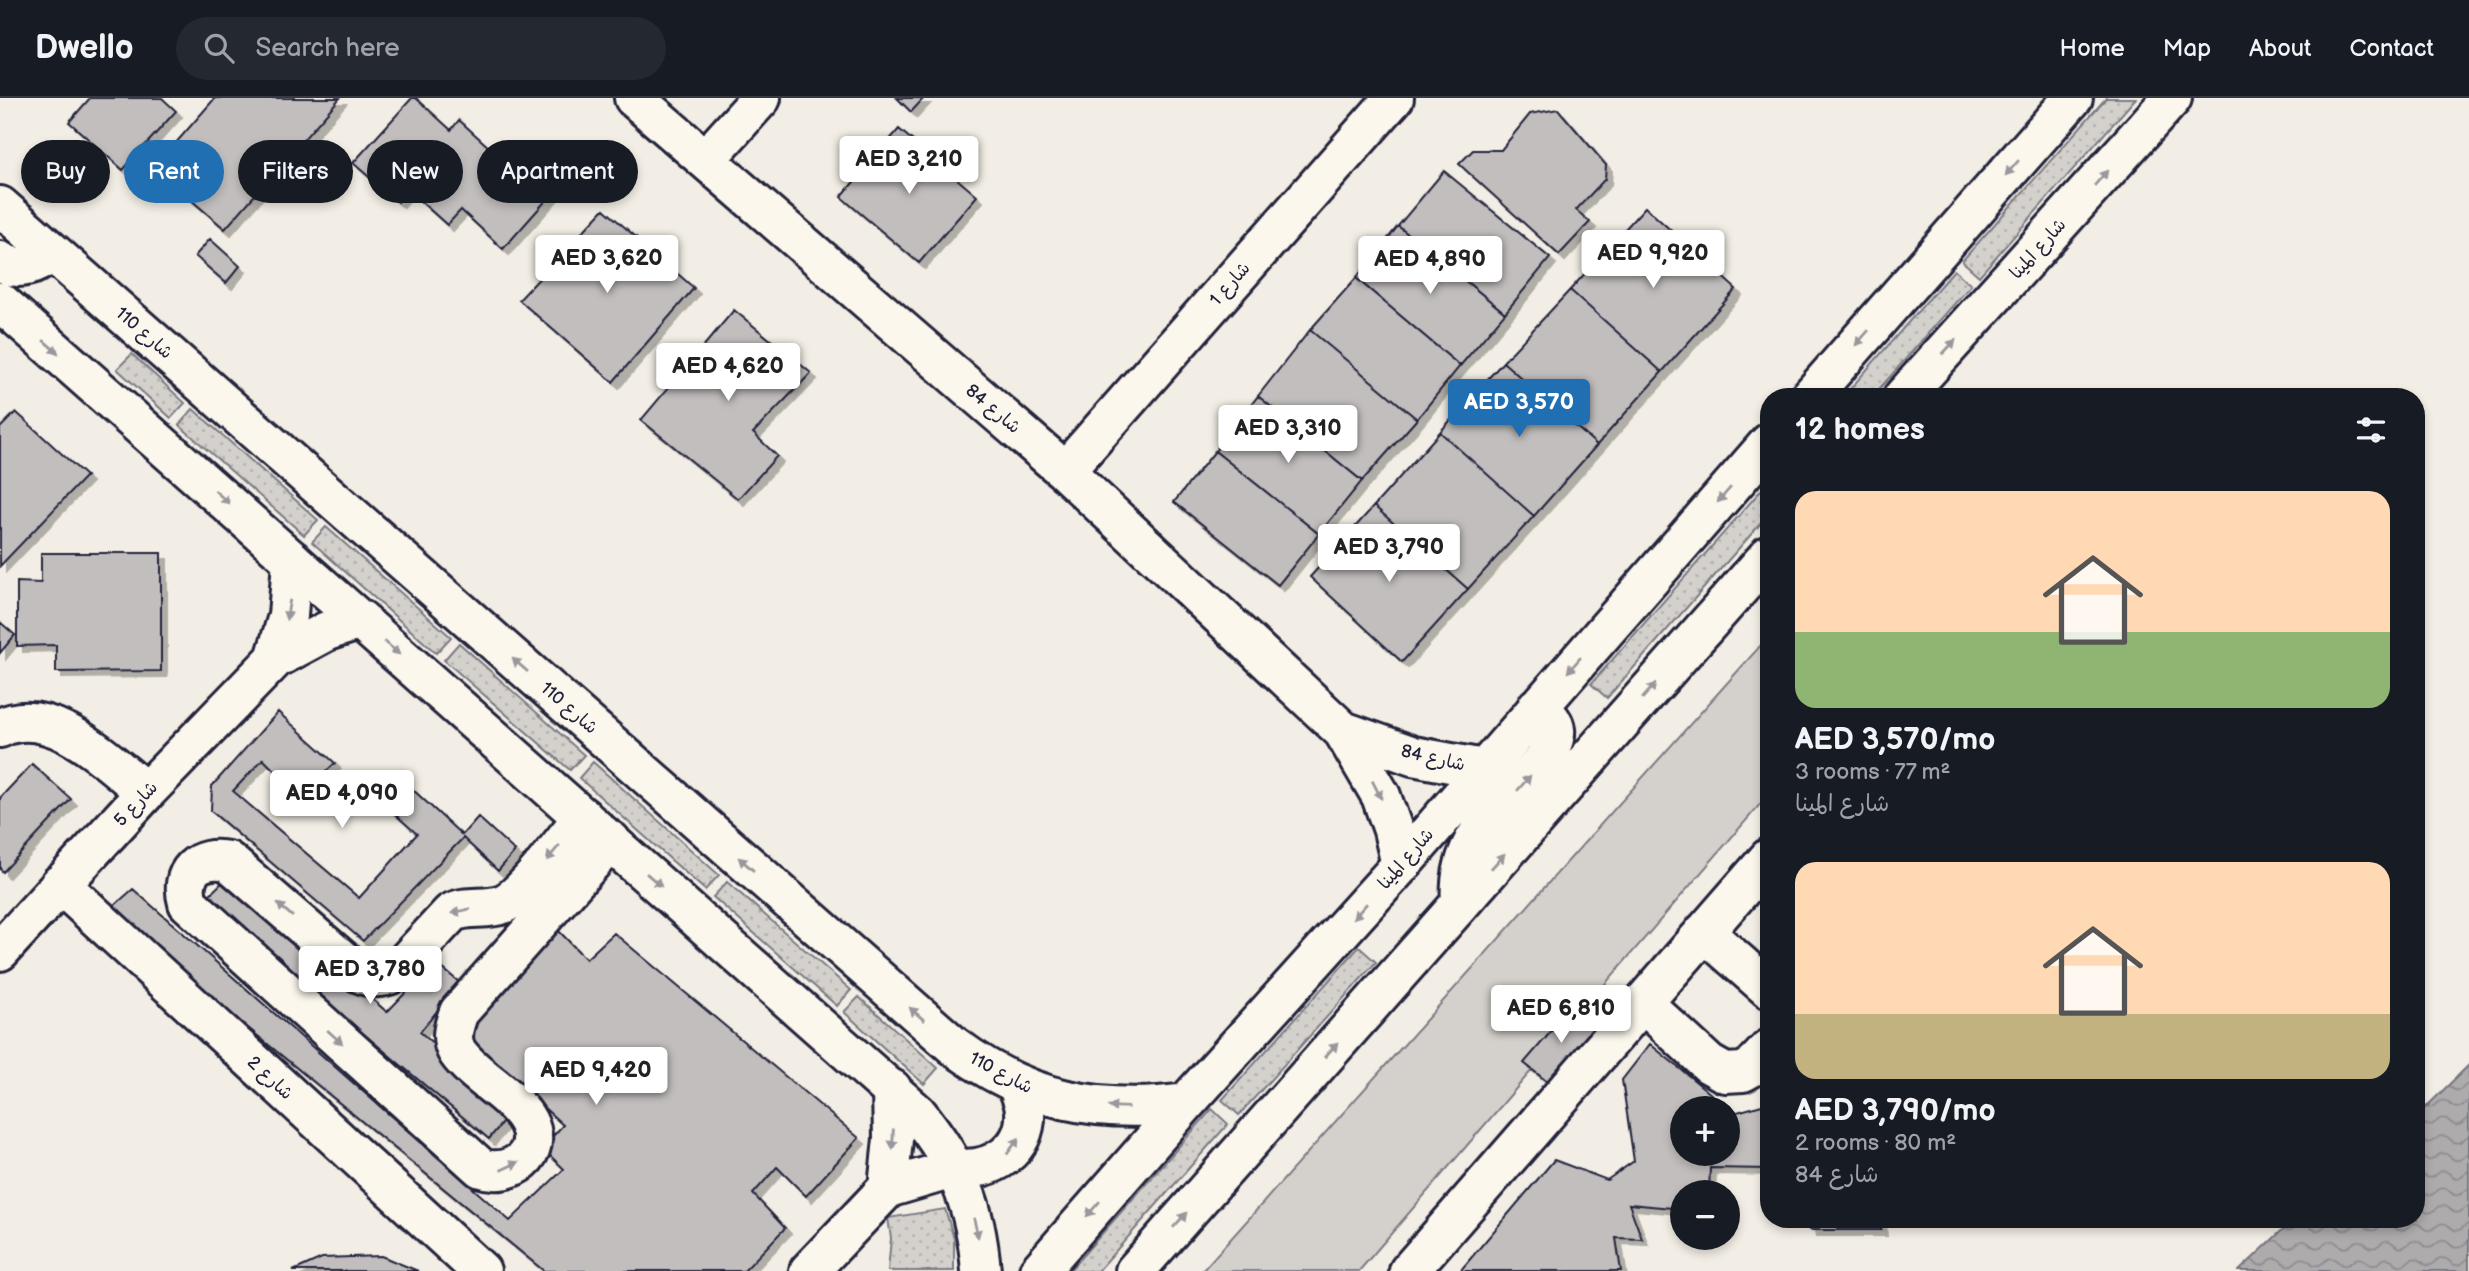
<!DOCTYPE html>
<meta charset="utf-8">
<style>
:root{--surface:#171b24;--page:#242831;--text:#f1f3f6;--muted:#9ea1a6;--line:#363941;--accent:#1f6fb2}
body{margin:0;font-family:"Balsamiq Sans","Playpen Sans Arabic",sans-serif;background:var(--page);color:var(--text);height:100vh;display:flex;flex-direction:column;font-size:26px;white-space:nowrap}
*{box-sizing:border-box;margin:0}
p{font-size:23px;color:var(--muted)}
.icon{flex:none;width:38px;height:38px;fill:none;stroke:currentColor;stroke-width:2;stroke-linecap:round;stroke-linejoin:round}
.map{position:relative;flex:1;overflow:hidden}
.details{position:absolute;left:1760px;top:290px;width:665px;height:840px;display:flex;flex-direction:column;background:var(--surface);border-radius:28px;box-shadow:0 4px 10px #0003}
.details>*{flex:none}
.hud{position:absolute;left:21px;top:42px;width:665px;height:63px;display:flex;gap:14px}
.tools{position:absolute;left:1670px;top:998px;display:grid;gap:14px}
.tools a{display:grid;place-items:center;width:70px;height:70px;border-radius:50%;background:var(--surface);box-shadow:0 4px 10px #0003;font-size:35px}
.price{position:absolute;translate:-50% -60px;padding:0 16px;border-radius:7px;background:#fff;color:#222;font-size:23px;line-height:46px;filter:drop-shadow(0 2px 4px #0008)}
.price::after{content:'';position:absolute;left:50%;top:42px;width:21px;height:16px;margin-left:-10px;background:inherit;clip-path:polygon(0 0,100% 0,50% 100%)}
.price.selected{background:var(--accent);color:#fff}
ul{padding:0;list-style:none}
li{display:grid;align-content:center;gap:14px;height:371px;padding:0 35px}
li span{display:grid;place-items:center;height:217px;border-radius:21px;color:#555}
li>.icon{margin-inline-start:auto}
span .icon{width:126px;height:126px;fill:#fffc;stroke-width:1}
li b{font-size:30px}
h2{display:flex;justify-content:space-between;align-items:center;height:84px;padding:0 35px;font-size:30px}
.tag{padding:0 24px;border-radius:32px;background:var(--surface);box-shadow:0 4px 10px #0003;font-size:24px;line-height:63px}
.tag.selected{background:var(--accent);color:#fff}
header{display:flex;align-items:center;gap:42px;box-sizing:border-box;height:98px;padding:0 35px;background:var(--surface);border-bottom:2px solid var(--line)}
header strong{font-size:33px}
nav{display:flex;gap:38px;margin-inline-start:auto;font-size:24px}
.search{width:490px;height:63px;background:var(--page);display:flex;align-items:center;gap:18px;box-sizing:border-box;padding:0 24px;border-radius:38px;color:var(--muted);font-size:26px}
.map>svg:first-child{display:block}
.grass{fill:url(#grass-dots);stroke:#7b7a84;stroke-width:2}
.green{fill:#d4d1cc;stroke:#7b7a84;stroke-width:2}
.water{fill:url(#water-waves);stroke:#76747f;stroke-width:2}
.building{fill:#c2bebe;stroke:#22223b;stroke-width:2;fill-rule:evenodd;filter:url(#shadow)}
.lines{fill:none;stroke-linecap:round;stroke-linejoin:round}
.minor-casing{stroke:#22223b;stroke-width:44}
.major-casing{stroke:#22223b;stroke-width:44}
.minor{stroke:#fbf7ec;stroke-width:38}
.major{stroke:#fbf7ec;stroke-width:38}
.oneway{fill:#99979c}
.labels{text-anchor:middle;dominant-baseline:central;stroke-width:6;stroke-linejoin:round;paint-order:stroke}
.street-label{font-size:18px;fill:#22223b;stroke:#fbf7ec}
</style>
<header>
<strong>Dwello</strong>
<div class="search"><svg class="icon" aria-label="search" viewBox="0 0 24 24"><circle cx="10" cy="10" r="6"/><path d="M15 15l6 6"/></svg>Search here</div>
<nav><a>Home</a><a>Map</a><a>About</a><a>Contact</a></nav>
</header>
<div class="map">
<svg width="2469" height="1173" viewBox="0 0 2469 1173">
<defs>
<pattern id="grass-dots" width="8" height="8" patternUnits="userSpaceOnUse" patternTransform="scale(1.75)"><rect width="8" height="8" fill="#d4d1cc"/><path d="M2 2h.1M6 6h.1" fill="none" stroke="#b6b3b0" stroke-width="1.8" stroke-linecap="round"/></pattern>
<pattern id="water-waves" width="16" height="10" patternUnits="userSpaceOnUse" patternTransform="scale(1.75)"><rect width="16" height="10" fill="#aeabad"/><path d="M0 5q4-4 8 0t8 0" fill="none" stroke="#8d8b8e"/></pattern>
<filter id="shadow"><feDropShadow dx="6" dy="6" stdDeviation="0" flood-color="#0004"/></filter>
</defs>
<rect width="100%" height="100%" fill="#f2eee5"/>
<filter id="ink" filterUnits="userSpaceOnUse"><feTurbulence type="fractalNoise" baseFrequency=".0143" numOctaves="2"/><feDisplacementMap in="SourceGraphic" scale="14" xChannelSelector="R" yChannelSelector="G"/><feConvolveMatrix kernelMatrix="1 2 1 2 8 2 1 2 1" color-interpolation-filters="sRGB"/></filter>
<g filter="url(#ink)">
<!-- grass -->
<path class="grass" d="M2106,0H2136L1979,178L1962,163Z
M1954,172L1971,187L1872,299H1843Z
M132,256L185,305L171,320L117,271Z
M193,311L318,422L304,437L179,327Z
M1763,390L1769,395V416L1607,600L1591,586Z
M326,429L451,539L436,555L312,444Z
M459,545L584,657L570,672L444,562Z
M593,664L719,777L705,792L579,680Z
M727,784L851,892L837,908L713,799Z
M1359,849L1376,864L1239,1017L1222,1002Z
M859,899L938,970L924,986L844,914Z
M1212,1011L1228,1026L1098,1173H1069Z
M945,1111L954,1141V1173H888L891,1140L888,1120Z"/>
<!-- green -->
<path class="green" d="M1769,538V696L1581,914L1573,908L1525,964L1532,972L1359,1173H1202Z"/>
<!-- water -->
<path class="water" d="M2469,967V1173H2239L2293,1122H2417V1018Z"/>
<!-- building -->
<path class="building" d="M90,0H162L176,13L123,72L69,24Z
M215,0H340L225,131L154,70Z
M412,0H416L451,32L459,22L502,61L512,49L558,89L503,151L461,112L447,127L408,92L398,104L353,65Z
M897,0H924L911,14Z
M1558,11L1606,67L1605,81L1576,112L1590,124L1559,157L1459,66L1473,52H1501L1530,16Z
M899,31L977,98L919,165L841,99Z
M1444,73L1550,160L1505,215L1398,128Z
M1645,109L1736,191L1662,274L1570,192Z
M604,111L694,190L613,284L519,202Z
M1398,128L1505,215L1460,268L1356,180Z
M210,141L240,168L226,185L195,158Z
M1356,180L1460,268L1417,321L1310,232Z
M1570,192L1662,274L1597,347L1503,264Z
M734,212L811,275L753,335L777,358L738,401L641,322Z
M1310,232L1417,321L1362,383L1258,298Z
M1503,264L1597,347L1534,418L1440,334Z
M1258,298L1362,383L1319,436L1215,353Z
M16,314L86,378L0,468V330Z
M1440,334L1534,418L1468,491L1374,408Z
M1215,353L1319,436L1278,487L1174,404Z
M1374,408L1468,491L1402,564L1310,479Z
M41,455H161V573L56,574V547L17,548V484L41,485Z
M0,524L15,537L0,555Z
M278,614L335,665L300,698L263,661L233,693L359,800L417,736L378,701L397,677L462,737L478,719L515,753L498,773L463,740L363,843L211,713L212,688Z
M32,666L71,701L3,774L0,771V700Z
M230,777L387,914L435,864L460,885L420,934L511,1014L489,1041L204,802Z
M133,791L510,1123L564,1071L542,1050L563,1027L460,933L552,826L586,861L614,835L859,1040L806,1098L777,1069L753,1096L785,1130L744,1173H544L107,814Z
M1573,908L1599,928L1550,986L1524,965Z
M1650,946L1734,1015L1769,1005V1002V1071L1710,1070L1709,1094H1682V1111L1629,1106L1642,1141L1616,1140L1621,1173H1460L1554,1062L1607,1082L1634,1063L1622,982ZM1682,1010H1727V1055H1682Z
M1808,1122H1880L1881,1132H1810Z
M381,1158L418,1173H293L322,1160Z"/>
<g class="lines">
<!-- minor casing -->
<g class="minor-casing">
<path id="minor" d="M634,0L1065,373L1343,633L1381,698L1393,732L1401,767
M706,61L761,0
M1065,373L1394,0
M275,561L288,518L292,462
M0,630C51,604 109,665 146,694
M1343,633L1413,658L1483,671
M583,719C565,740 526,796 503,806C485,813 467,806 451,815L401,869C387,882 371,882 354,872L228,763C198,757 179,774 188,805L481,1070C511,1080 544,1056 528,1024C515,998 475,979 458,955C449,942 454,927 459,914L611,743
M60,786L481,1173
M1704,834L1769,891
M0,853L146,694L275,561L327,533L361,522
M1644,906L1709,966L1725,975L1743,974L1752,969L1769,951
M888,1090L893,1041L892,991
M809,1173L888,1090L956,1070
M1409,1173L1769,760"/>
</g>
<!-- major casing -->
<g class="major-casing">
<path id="major" d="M0,108L954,948C1026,1002 1098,1017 1186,1005
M0,163C18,175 37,167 52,154
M0,204L917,1015C958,1065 976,1109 981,1173
M1810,299L2073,0
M1903,299L2172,0
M1461,805C1459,779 1464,758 1479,735L1544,661C1559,638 1561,625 1537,609
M956,1070C991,1075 1028,1052 1025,1012C1024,1003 1020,995 1017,986
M1039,1173L1186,1005L1401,767L1769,345
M1135,1173L1769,457"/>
</g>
<!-- minor -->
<use href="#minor" class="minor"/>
<!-- major -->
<use href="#major" class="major"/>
</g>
<!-- one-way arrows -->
<defs><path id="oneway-solid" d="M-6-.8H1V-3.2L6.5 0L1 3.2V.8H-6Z" transform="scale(1.75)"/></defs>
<g class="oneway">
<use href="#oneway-solid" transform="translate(2012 70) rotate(131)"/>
<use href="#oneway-solid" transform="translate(2101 80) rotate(-49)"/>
<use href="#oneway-solid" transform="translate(1862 240) rotate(131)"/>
<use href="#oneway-solid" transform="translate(51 249) rotate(41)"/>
<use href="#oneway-solid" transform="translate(1949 249) rotate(-48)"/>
<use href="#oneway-solid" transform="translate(1724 397) rotate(131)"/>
<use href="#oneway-solid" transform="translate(222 399) rotate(42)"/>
<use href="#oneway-solid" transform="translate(288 512) rotate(100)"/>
<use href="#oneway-solid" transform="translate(392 550) rotate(41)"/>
<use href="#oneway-solid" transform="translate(520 567) rotate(-139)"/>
<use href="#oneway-solid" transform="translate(1574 567) rotate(131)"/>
<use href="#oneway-solid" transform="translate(1649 593) rotate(-49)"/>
<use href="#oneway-solid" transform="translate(1524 685) rotate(-49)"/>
<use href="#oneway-solid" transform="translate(1377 692) rotate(63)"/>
<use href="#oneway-solid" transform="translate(553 755) rotate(130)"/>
<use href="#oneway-solid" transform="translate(1498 763) rotate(-48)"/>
<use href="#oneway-solid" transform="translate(746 766) rotate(-139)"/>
<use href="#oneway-solid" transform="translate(654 782) rotate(41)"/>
<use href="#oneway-solid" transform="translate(285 812) rotate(-139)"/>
<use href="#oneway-solid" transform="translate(461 813) rotate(167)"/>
<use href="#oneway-solid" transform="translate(1360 813) rotate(132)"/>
<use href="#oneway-solid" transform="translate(917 916) rotate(-139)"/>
<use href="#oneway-solid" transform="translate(335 939) rotate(42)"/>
<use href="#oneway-solid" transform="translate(1331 952) rotate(-48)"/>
<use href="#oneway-solid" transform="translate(1118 1009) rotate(-178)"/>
<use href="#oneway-solid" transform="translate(893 1041) rotate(92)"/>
<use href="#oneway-solid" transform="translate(1013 1048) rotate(-54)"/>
<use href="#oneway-solid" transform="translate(510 1068) rotate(-25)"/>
<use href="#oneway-solid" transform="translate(1093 1111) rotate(131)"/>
<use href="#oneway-solid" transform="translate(1180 1122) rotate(-48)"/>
<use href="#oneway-solid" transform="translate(976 1130) rotate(77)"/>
</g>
</g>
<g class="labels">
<!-- street labels -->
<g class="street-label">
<text transform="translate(2038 151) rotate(-48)">شارع المينا</text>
<text transform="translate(1230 186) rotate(-49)">شارع 1</text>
<text transform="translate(144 235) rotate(41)">شارع 110</text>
<text transform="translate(993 311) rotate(40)">شارع 84</text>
<text transform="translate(569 610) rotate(41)">شارع 110</text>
<text transform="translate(1433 660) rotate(13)">شارع 84</text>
<text transform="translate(136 706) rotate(-47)">شارع 5</text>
<text transform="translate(1406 761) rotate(-49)">شارع المينا</text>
<text transform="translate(1001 975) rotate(28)">شارع 110</text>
<text transform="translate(270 980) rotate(43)">شارع 2</text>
</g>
</g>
</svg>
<div class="tools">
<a>+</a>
<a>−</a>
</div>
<b class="price" style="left:909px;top:98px">AED 3,210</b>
<b class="price" style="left:1653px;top:192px">AED 9,920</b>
<b class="price" style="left:607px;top:197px">AED 3,620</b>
<b class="price" style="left:1430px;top:198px">AED 4,890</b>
<b class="price" style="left:728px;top:305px">AED 4,620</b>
<b class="price selected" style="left:1519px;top:341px">AED 3,570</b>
<b class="price" style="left:1288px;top:367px">AED 3,310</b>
<b class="price" style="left:1389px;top:486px">AED 3,790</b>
<b class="price" style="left:342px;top:732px">AED 4,090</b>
<b class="price" style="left:370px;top:908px">AED 3,780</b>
<b class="price" style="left:1561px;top:947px">AED 6,810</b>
<b class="price" style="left:596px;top:1009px">AED 9,420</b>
<div class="hud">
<a class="tag">Buy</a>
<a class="tag selected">Rent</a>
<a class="tag">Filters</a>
<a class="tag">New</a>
<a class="tag">Apartment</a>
</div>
<section class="details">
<h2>12 homes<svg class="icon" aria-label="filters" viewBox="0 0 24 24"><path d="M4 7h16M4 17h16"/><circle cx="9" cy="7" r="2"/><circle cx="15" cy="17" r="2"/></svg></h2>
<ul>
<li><span style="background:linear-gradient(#ffd9b3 65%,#8fb573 0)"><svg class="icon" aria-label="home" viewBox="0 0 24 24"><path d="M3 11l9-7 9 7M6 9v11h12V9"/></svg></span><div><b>AED 3,570/mo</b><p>3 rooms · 77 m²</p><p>شارع المينا</p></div></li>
<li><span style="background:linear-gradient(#ffd9b3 70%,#c2b280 0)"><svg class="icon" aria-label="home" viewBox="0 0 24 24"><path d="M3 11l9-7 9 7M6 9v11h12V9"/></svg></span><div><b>AED 3,790/mo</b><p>2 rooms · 80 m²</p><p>شارع 84</p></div></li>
</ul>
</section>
</div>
